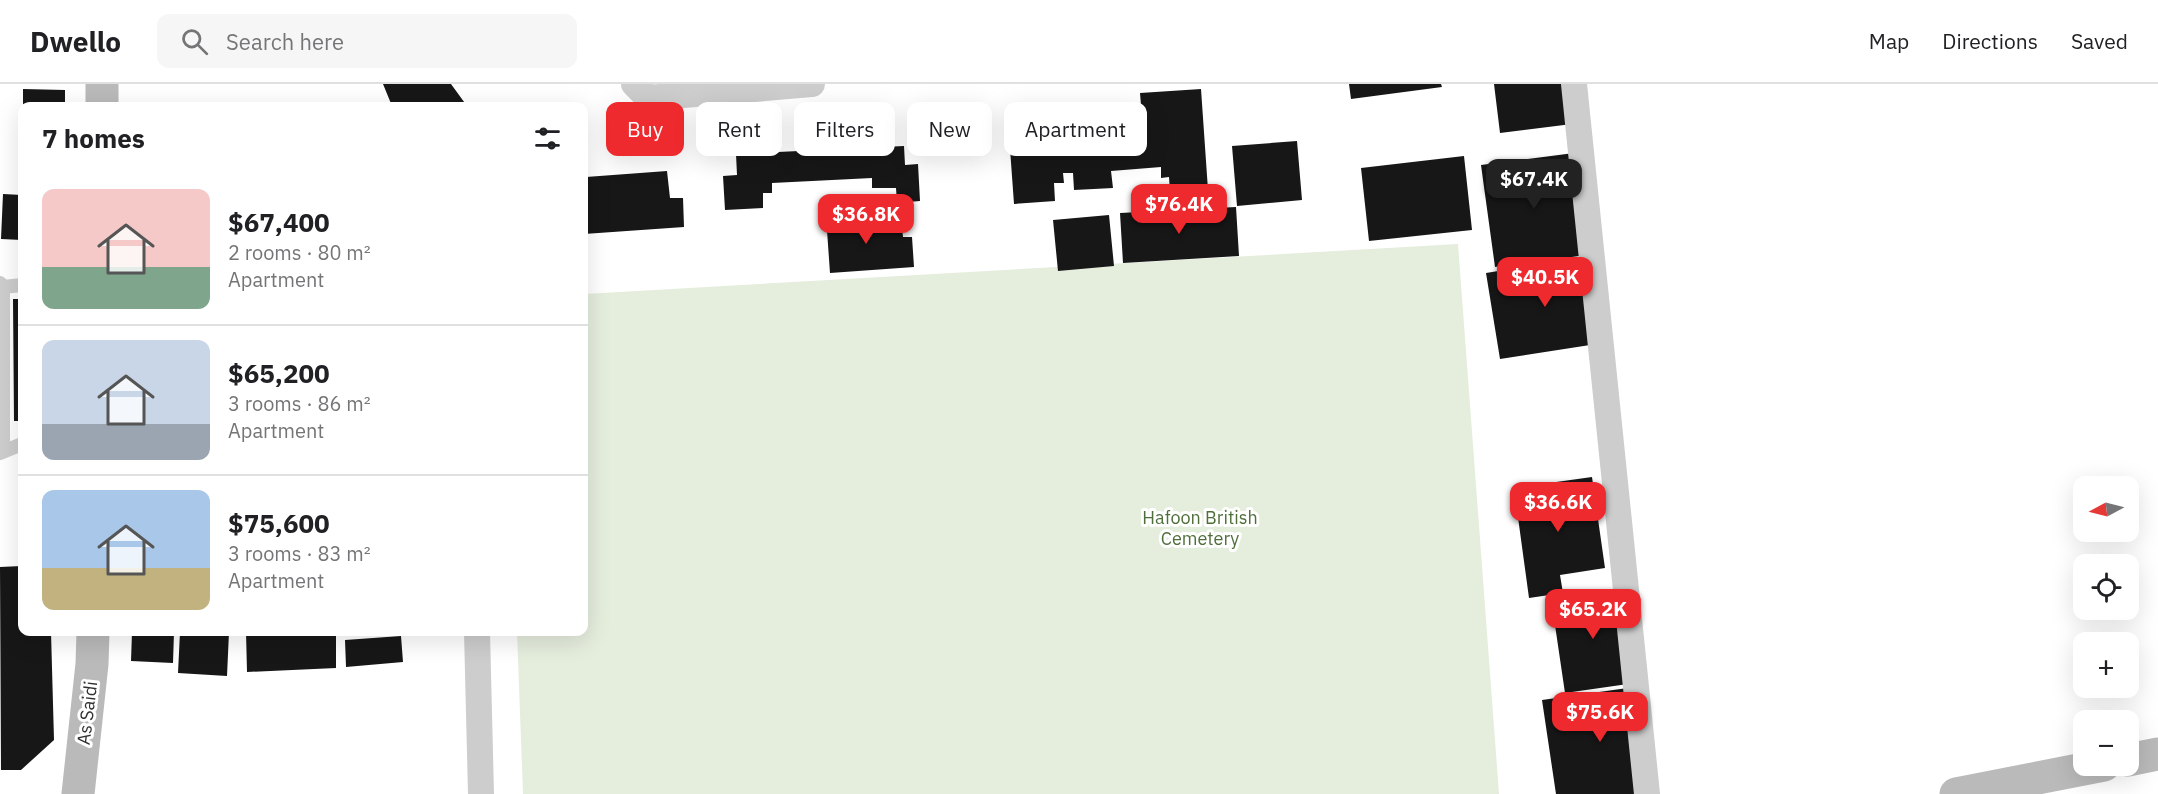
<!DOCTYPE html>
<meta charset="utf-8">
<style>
:root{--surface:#fff;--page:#f6f6f6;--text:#202124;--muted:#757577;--line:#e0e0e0;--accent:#ee2a2e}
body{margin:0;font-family:"IBM Plex Sans",sans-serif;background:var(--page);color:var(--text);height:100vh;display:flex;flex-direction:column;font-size:22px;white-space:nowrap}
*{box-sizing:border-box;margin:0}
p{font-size:20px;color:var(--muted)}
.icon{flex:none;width:33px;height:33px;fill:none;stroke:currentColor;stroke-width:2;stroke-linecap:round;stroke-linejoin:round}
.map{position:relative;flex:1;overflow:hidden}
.sheet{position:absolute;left:18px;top:18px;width:570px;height:534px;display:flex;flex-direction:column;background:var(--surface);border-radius:12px;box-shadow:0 6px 24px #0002}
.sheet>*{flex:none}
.guide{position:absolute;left:606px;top:18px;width:570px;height:54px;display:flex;gap:12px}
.needle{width:39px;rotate:263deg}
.controls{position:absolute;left:2073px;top:392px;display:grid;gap:12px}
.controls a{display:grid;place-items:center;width:66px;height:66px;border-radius:12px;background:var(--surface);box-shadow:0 6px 24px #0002;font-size:30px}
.price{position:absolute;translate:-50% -51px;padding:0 14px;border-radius:12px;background:var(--accent);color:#fff;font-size:20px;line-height:39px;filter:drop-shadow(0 2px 3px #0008)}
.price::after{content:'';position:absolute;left:50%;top:36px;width:18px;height:14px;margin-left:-9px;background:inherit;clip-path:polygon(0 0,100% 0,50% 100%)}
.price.on{background:#222;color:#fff}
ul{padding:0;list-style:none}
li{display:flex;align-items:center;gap:18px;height:150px;padding:0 24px}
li+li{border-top:2px solid var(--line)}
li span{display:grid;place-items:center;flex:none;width:168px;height:120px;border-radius:12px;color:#555}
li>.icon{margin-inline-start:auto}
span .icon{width:72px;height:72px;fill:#fffc;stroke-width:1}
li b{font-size:26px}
h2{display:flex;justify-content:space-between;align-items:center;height:72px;padding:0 24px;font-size:26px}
.pill{padding:0 21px;border-radius:12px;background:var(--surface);box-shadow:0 6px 24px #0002;font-size:21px;line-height:54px}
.pill.on{background:var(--accent);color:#fff}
header{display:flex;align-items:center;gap:36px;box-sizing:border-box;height:84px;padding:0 30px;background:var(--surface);border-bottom:2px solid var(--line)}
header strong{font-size:28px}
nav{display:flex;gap:33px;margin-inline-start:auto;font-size:21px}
.search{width:420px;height:54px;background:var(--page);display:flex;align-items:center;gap:15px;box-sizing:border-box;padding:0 21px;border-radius:12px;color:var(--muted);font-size:22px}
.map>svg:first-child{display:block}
.green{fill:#e5eddd}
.building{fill:#171717}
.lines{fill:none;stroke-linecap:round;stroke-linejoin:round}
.lane{stroke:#cdcdcd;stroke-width:14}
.street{stroke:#cdcdcd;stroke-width:26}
.secondary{stroke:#bababa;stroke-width:33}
.labels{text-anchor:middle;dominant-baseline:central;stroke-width:6;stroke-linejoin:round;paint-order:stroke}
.park-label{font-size:18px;fill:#506e3a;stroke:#fff}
.street-label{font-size:18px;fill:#303030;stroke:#fff}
</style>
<header>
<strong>Dwello</strong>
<div class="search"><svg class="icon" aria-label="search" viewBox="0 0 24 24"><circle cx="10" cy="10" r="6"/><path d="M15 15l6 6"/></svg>Search here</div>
<nav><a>Map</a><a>Directions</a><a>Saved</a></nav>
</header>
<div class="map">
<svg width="2158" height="710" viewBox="0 0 2158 710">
<rect width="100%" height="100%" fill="#fff"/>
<!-- green -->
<path class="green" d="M1458,160L1499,710H523L517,548H584V210Z"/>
<!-- building -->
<path class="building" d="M383,0H451L467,22H392Z
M1349,0H1441L1442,3L1351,15Z
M1494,0H1583L1588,38L1500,49Z
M23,5L65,6V22H23Z
M1201,5L1208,106L1170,108L1169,93L1161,94V83L1111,87L1113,104L1074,106L1073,89H1063L1064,99H1054L1055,117L1014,120L1007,23L1083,18L1085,49L1143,46L1140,9Z
M1297,57L1302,116L1237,122L1232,62Z
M904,62L905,81L918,80L920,117L897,119L896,104H872V94L772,99V109H763V124L725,126L723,92L737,91L736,70Z
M1574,69L1587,171L1495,183L1481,81Z
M1464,72L1472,146L1369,157L1361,84Z
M667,87L670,114H683L684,143L584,150V122H588L586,93Z
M3,110L22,111V156L1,155Z
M1236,123L1239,172L1123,179L1120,129Z
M871,129L873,145L902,143L903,153H912L914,183L830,189L826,132Z
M1109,131L1114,182L1058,187L1053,136Z
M1590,172L1603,259L1500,275L1486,189Z
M13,215H22V337H14Z
M1592,393L1605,484L1560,491L1563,509L1529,514L1514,404Z
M22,482V548H51L54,656L21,686H1L0,483Z
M1622,504L1635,599L1565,609L1551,514Z
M132,548H174L173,579L131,577Z
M180,548H229L227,592L178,589Z
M246,548H336V584L247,588Z
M363,548H412V549L363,552Z
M401,552L403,578L346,583L345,556Z
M1642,602L1657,710H1556L1542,616Z"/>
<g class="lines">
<!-- lane -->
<path class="lane" d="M0,199L3,203V366
M3,203L22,201
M0,369L22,360"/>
<!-- street -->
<path class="street" d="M634,0L648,14L812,0
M1574,0L1647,710
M477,548L481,710"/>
<!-- secondary -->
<path class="secondary" d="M102,22V0
M2128,676L2158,670
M78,710L92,580L93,548
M1956,710L2104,681"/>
</g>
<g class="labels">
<!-- park labels -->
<g class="park-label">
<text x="1200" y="433">Hafoon British<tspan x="1200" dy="21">Cemetery</tspan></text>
</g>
<!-- street labels -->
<g class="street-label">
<text transform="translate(87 629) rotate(-83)">As Saidi</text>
</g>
</g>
</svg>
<div class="controls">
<a><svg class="needle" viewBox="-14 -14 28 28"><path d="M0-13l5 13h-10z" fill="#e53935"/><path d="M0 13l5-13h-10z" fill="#757577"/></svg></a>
<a><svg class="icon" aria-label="locate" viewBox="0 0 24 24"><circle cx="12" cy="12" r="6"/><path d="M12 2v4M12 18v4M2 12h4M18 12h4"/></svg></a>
<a>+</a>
<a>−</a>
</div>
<b class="price on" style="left:1534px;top:126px">$67.4K</b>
<b class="price" style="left:1179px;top:151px">$76.4K</b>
<b class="price" style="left:866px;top:161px">$36.8K</b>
<b class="price" style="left:1545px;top:224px">$40.5K</b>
<b class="price" style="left:1558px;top:449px">$36.6K</b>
<b class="price" style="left:1593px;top:556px">$65.2K</b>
<b class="price" style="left:1600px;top:659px">$75.6K</b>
<div class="guide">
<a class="pill on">Buy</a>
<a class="pill">Rent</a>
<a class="pill">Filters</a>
<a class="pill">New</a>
<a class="pill">Apartment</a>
</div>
<section class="sheet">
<h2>7 homes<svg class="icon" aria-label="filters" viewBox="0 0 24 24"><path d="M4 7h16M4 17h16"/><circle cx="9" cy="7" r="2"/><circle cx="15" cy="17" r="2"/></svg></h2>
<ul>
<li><span style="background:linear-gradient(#f6c9c9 65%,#7fa58c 0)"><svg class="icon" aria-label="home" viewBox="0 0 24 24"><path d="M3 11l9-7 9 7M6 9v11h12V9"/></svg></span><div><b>$67,400</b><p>2 rooms · 80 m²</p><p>Apartment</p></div></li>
<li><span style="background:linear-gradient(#c9d6e8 70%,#9aa5b1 0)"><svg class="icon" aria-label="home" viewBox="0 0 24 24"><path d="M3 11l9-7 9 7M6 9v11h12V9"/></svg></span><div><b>$65,200</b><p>3 rooms · 86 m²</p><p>Apartment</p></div></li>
<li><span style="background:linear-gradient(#a9c7e8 65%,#c2b280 0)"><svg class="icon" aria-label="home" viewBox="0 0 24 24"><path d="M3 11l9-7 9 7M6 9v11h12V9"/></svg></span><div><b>$75,600</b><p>3 rooms · 83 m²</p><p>Apartment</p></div></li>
</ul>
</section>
</div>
